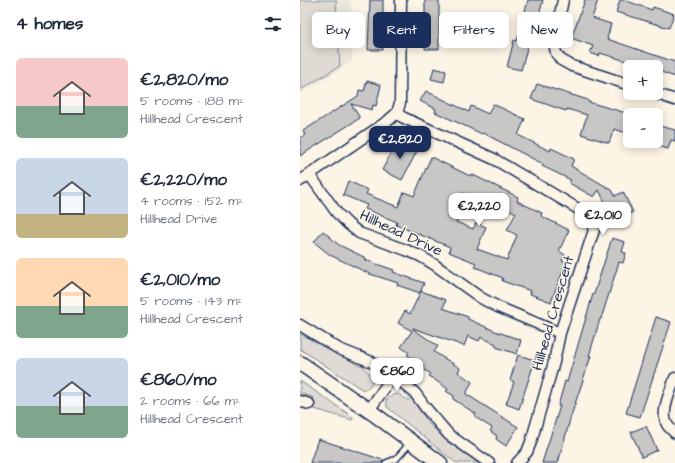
<!DOCTYPE html>
<meta charset="utf-8">
<style>
:root{--surface:#fff;--page:#f6f6f7;--text:#1f2937;--muted:#747a83;--accent:#1b2f5e}
body{margin:0;font-family:"Architects Daughter",sans-serif;background:var(--page);color:var(--text);height:100vh;display:flex;flex-direction:column;font-size:15px;white-space:nowrap}
*{box-sizing:border-box;margin:0}
p{font-size:13px;color:var(--muted)}
.icon{flex:none;width:22px;height:22px;fill:none;stroke:currentColor;stroke-width:2;stroke-linecap:round;stroke-linejoin:round}
.map{position:relative;flex:1;overflow:hidden}
.sheet{display:flex;flex-direction:column;background:var(--surface);width:300px}
.sheet>*{flex:none}
.guide{position:absolute;left:12px;top:12px;width:303px;height:36px;display:flex;gap:8px}
.controls{position:absolute;left:323px;top:60px;display:grid;gap:8px}
.controls a{display:grid;place-items:center;width:40px;height:40px;border-radius:6px;background:var(--surface);box-shadow:0 2px 10px #0003;font-size:20px}
.price{position:absolute;translate:-50% -34px;padding:0 9px;border-radius:8px;background:#fff;color:#222;font-size:13px;line-height:26px;filter:drop-shadow(0 1px 2px #0008)}
.price::after{content:'';position:absolute;left:50%;top:24px;width:12px;height:9px;margin-left:-6px;background:inherit;clip-path:polygon(0 0,100% 0,50% 100%)}
.price.active{background:var(--accent);color:#fff}
ul{padding:0;list-style:none}
li{display:flex;align-items:center;gap:12px;height:100px;padding:0 16px}
li span{display:grid;place-items:center;flex:none;width:112px;height:80px;border-radius:6px;color:#555}
li>.icon{margin-inline-start:auto}
span .icon{width:48px;height:48px;fill:#fffc;stroke-width:1}
li b{font-size:17px}
h2{display:flex;justify-content:space-between;align-items:center;height:48px;padding:0 16px;font-size:17px}
.pill{padding:0 14px;border-radius:6px;background:var(--surface);box-shadow:0 2px 10px #0003;font-size:14px;line-height:36px}
.pill.active{background:var(--accent);color:#fff}
main{display:flex;flex:1;min-height:0}
.map>svg:first-child{display:block}
.built{fill:#ece7dc}
.green{fill:#dfdbd4;stroke:#7d8599}
.building{fill:#c8c7c6;stroke:#1b2f5e;fill-rule:evenodd}
.lines{fill:none;stroke-linecap:round;stroke-linejoin:round}
.lane-casing{stroke:#1b2f5e;stroke-width:8}
.street-casing{stroke:#1b2f5e;stroke-width:13}
.secondary-casing{stroke:#1b2f5e;stroke-width:17}
.lane{stroke:#fcf5e5;stroke-width:5}
.street{stroke:#fcf5e5;stroke-width:10}
.secondary{stroke:#fcf5e5;stroke-width:14}
.labels{text-anchor:middle;dominant-baseline:central;stroke-width:3;stroke-linejoin:round;paint-order:stroke}
.street-label{font-size:15px;fill:#1b2f5e;stroke:#fcf5e5}
</style>
<main>
<section class="sheet">
<h2>4 homes<svg class="icon" aria-label="filters" viewBox="0 0 24 24"><path d="M4 7h16M4 17h16"/><circle cx="9" cy="7" r="2"/><circle cx="15" cy="17" r="2"/></svg></h2>
<ul>
<li><span style="background:linear-gradient(#f6c9c9 60%,#7fa58c 0)"><svg class="icon" aria-label="home" viewBox="0 0 24 24"><path d="M3 11l9-7 9 7M6 9v11h12V9"/></svg></span><div><b>€2,820/mo</b><p>5 rooms · 188 m²</p><p>Hillhead Crescent</p></div></li>
<li><span style="background:linear-gradient(#c9d6e8 70%,#c2b280 0)"><svg class="icon" aria-label="home" viewBox="0 0 24 24"><path d="M3 11l9-7 9 7M6 9v11h12V9"/></svg></span><div><b>€2,220/mo</b><p>4 rooms · 152 m²</p><p>Hillhead Drive</p></div></li>
<li><span style="background:linear-gradient(#ffd9b3 60%,#7fa58c 0)"><svg class="icon" aria-label="home" viewBox="0 0 24 24"><path d="M3 11l9-7 9 7M6 9v11h12V9"/></svg></span><div><b>€2,010/mo</b><p>5 rooms · 143 m²</p><p>Hillhead Crescent</p></div></li>
<li><span style="background:linear-gradient(#c9d6e8 60%,#7fa58c 0)"><svg class="icon" aria-label="home" viewBox="0 0 24 24"><path d="M3 11l9-7 9 7M6 9v11h12V9"/></svg></span><div><b>€860/mo</b><p>2 rooms · 66 m²</p><p>Hillhead Crescent</p></div></li>
</ul>
</section>
<div class="map">
<svg width="375" height="463" viewBox="0 0 375 463">
<rect width="100%" height="100%" fill="#fcf5e5"/>
<filter id="ink" filterUnits="userSpaceOnUse"><feTurbulence type="fractalNoise" baseFrequency=".025" numOctaves="2"/><feDisplacementMap in="SourceGraphic" scale="8" xChannelSelector="R" yChannelSelector="G"/><feConvolveMatrix kernelMatrix="1 2 1 2 8 2 1 2 1" color-interpolation-filters="sRGB"/></filter>
<g filter="url(#ink)">
<!-- built -->
<path class="built" d="M0,0H51L52,62L0,94Z"/>
<!-- green -->
<path class="green" d="M0,0H36L40,66L0,90Z
M0,334L59,365H64L63,367C72,375 78,383 64,390L60,388L0,349Z
M0,381L53,417L52,420L11,408L14,398L0,393Z
M98,394L108,400L111,398L130,425L148,442L180,463H156L87,407L86,400L93,395Z"/>
<!-- building -->
<path class="building" d="M70,0H83V50H68Z
M125,0H139V49H125Z
M228,0H243L233,39L230,38L221,70L207,67L214,40L217,41Z
M285,0H298L292,18L311,24L307,39L375,62V77L356,70V67H346L300,53L299,56L290,53L293,46L271,38Z
M320,0H324L352,10L353,7L374,14L369,28L316,12Z
M134,68L146,71L144,82L131,79Z
M67,81L81,85L76,106L73,105L72,110L51,104L60,118L0,156V138L5,135L3,131L58,96L59,90L64,91Z
M237,84L288,100V102L330,114V134L314,129L309,143L281,134L287,115L267,109L266,111L231,99Z
M126,91L169,112L171,106L188,114L193,104L225,119L218,135L250,151L251,148L274,159L271,166L312,190L315,196L323,192L333,212L314,221L299,190L294,197L269,183L271,180L242,166L243,164L183,133L182,134L135,112L136,109L120,101Z
M356,125L375,130V141L371,140L368,149L356,146Z
M99,139L118,149L102,180L82,170Z
M131,157L170,176L171,174L218,197L217,201L242,213L241,216L269,230L259,251L265,255L262,261L266,263L251,302L230,294L231,291L202,281L203,278L175,267L176,263L149,252L150,247L96,225L97,222L65,209L67,205L43,195L48,181L68,190L66,194L98,207L104,192L114,196ZM163,193L180,201L175,210L186,215L193,201L216,213L207,230L217,235L207,260L177,249L186,227L176,223L173,229L156,222L159,216L153,213Z
M23,231L39,245L66,258L65,260L94,270L93,272L124,283L120,293L97,285L98,283L70,274L30,255L14,242Z
M312,238L325,242L322,252L326,253L323,263L319,262L301,319H300L289,356H291L271,416L258,463H242L260,406H258L265,381L267,382L293,294H294Z
M121,291L146,300L143,308L168,317V319L195,331L221,340L217,354L196,347V344L181,337L179,341L168,336L164,346L113,328V329L138,346L134,352L160,368L158,372L172,382L166,394L218,427L206,446L196,439L197,436L190,431L192,428L175,417L176,414L153,399L154,396L146,391L148,389L129,376L131,374L123,369L124,366L107,355L109,353L101,347L112,331L98,323L105,311L110,314Z
M356,317L371,322L340,417L326,413Z
M218,355L235,360L219,409L206,404L214,382L210,380Z
M346,426L357,450L342,457L331,432Z
M18,439L83,460L82,463H10Z"/>
<g class="lines">
<!-- lane casing -->
<g class="lane-casing">
<path id="lane" d="M86,463L96,459L111,442"/>
</g>
<!-- street casing -->
<g class="street-casing">
<path id="street" d="M263,0L254,42L256,53L261,60L272,66L330,85
M354,93L375,100
M97,113L102,117L194,159L280,210L289,217L294,230L260,333L254,362L231,442L227,452L217,463
M9,174L37,213L48,224L59,233L106,250L120,256L135,265L181,298L198,307L260,333
M0,181L89,120L97,113L100,103L101,0
M0,325L39,349L72,362L104,384L115,393L125,407L149,435L189,463
M375,378C371,391 359,413 368,426C370,428 373,431 375,433
M0,401L9,404
M69,410L93,376"/>
</g>
<!-- secondary casing -->
<g class="secondary-casing">
<path id="secondary" d="M0,363L74,414L140,463"/>
</g>
<!-- lane -->
<use href="#lane" class="lane"/>
<!-- street -->
<use href="#street" class="street"/>
<!-- secondary -->
<use href="#secondary" class="secondary"/>
</g>
</g>
<g class="labels">
<!-- street labels -->
<g class="street-label">
<text transform="translate(101 233) rotate(25)">Hillhead Drive</text>
<text transform="translate(253 313) rotate(-74)">Hillhead Crescent</text>
</g>
</g>
</svg>
<div class="controls">
<a>+</a>
<a>−</a>
</div>
<b class="price active" style="left:100px;top:160px">€2,820</b>
<b class="price" style="left:179px;top:227px">€2,220</b>
<b class="price" style="left:303px;top:236px">€2,010</b>
<b class="price" style="left:97px;top:392px">€860</b>
<div class="guide">
<a class="pill">Buy</a>
<a class="pill active">Rent</a>
<a class="pill">Filters</a>
<a class="pill">New</a>
</div>
</div>
</main>
